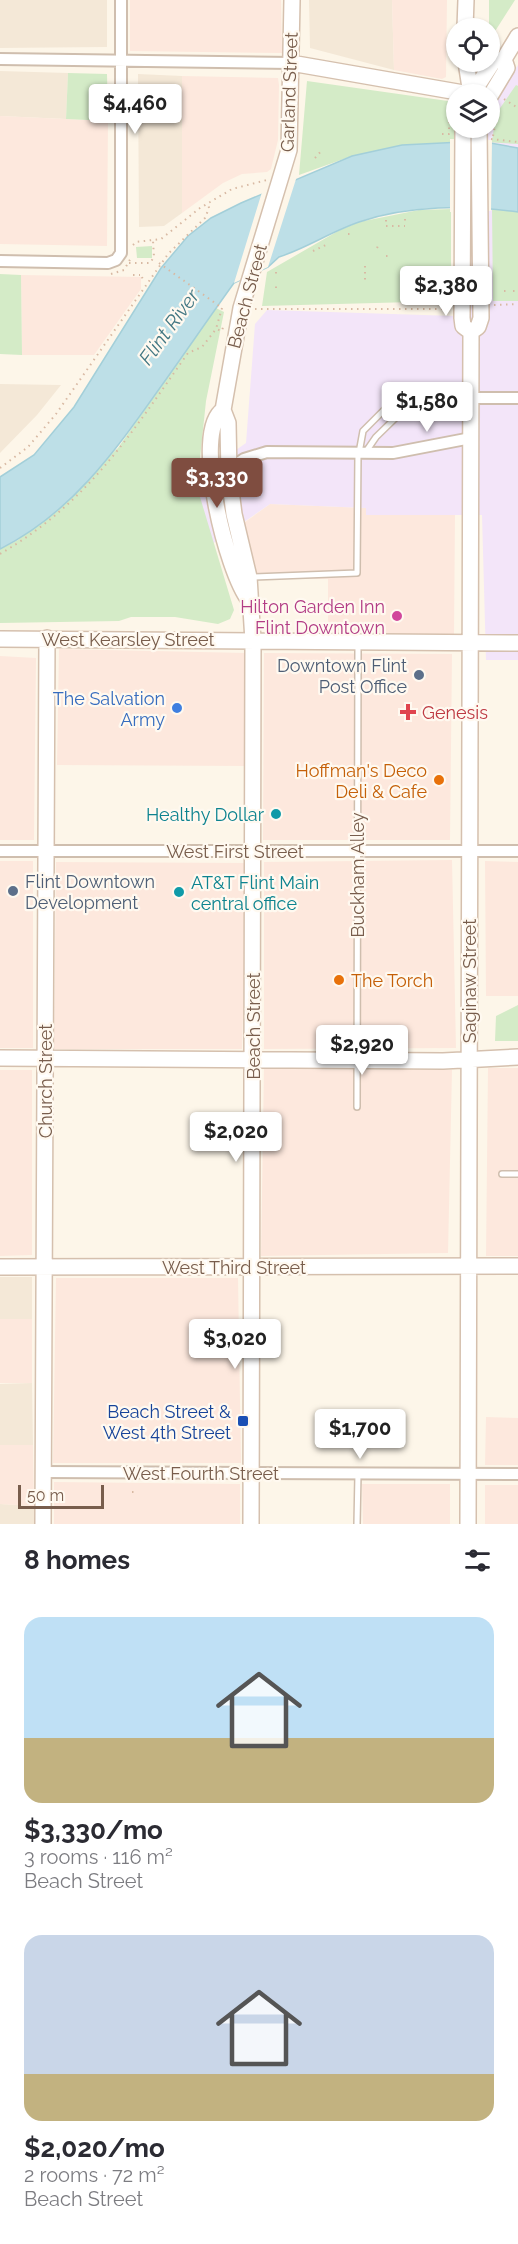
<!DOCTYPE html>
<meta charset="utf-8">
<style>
:root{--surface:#fff;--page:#f7f7f7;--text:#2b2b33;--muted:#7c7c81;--accent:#7f4d40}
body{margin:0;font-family:Raleway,sans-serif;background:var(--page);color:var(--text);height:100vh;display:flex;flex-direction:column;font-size:22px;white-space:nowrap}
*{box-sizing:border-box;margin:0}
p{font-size:20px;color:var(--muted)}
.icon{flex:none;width:33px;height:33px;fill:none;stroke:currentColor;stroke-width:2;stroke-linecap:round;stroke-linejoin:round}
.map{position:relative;height:1524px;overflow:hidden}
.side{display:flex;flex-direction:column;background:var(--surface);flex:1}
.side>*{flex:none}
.tools{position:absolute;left:446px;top:18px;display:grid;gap:12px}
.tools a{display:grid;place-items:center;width:54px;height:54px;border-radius:50%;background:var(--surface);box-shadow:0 2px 4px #0004;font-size:30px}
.scale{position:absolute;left:18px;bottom:15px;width:86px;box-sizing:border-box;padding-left:6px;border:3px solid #785d4c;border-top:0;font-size:16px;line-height:21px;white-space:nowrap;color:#785d4c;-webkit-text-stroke:4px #fff9f0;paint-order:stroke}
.price{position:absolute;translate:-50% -51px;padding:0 14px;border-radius:6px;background:#fff;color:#222;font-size:20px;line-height:39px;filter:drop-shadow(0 2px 3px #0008)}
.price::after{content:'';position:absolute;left:50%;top:36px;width:18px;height:14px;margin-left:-9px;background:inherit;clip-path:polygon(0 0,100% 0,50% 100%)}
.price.active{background:var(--accent);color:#fff}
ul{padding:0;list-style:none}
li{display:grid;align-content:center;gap:12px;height:318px;padding:0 24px}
li span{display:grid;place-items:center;height:186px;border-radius:18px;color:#555}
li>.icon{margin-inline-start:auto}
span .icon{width:108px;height:108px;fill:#fffc;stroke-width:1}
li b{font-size:26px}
h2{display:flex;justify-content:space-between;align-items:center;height:72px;padding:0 24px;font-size:26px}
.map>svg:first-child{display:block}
.residential{fill:#f4e8d7}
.commercial{fill:#fde8dd}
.education{fill:#f3e5f9}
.green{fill:#d4ebc7}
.water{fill:#bddfe7;stroke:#a3cfd9;stroke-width:1.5}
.pier{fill:#fdf6e9}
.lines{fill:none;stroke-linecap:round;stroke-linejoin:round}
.lane-casing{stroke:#cfbeae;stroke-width:8}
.street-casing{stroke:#cfbeae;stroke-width:14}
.secondary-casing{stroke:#d5c0ae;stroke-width:18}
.path{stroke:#d8b9a3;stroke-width:2;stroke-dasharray:1.5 4.5;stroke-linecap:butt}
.lane{stroke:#fff;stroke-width:5}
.street{stroke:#fff;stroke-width:10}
.secondary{stroke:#fff;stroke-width:15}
.path-bridge{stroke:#d8b9a3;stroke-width:2;stroke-dasharray:1.5 4.5;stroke-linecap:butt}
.hotel-dot{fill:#d1479c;stroke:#fff9f0;stroke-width:2}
.service-dot{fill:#5c6f8a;stroke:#fff9f0;stroke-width:2}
.shop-dot{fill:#3f7fe0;stroke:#fff9f0;stroke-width:2}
.health-dot{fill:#e0444e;stroke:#fff9f0;stroke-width:2}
.food-dot{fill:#e8710a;stroke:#fff9f0;stroke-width:2}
.culture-dot{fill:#0f9aa8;stroke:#fff9f0;stroke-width:2}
.transit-dot{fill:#1a4fb4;stroke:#fff9f0;stroke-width:2}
.labels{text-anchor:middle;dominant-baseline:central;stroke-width:4.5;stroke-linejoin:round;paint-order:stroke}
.street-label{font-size:18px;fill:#785d4c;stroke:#fff9f0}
.hotel-label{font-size:18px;fill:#b23c85;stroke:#fff9f0;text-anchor:end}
.service-label{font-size:18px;fill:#4e5e75;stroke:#fff9f0;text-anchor:end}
.shop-label{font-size:18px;fill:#366cbe;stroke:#fff9f0;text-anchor:end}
.health-label{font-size:18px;fill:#be3a42;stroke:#fff9f0;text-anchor:start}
.food-label{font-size:18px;fill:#c56008;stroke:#fff9f0;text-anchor:end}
.culture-label{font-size:18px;fill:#0d838f;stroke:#fff9f0;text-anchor:end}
.transit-label{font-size:18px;fill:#164399;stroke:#fff9f0;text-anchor:end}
.water-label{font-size:20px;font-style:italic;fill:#427783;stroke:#fff9f0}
</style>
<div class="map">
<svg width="518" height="1524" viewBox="0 0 518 1524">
<rect width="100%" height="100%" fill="#fdf6e9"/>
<!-- residential -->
<path class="residential" d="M0,0H107V47L0,48Z
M309,0H392L394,70L310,48Z
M0,71L68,73L66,119L0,116Z
M138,74L182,76V213L164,226L139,227Z
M0,384L61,385L37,415L0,453Z
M0,1277H32V1319H0Z
M32,1383L33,1445H0V1384Z
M0,1504L34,1506V1524H0Z"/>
<!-- commercial -->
<path class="commercial" d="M130,0H281L282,53L130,51Z
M392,0H447L446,77L442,79L394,70Z
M182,76L278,78L279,85L278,140L271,169L267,172L242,174L223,183L182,213Z
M0,116L108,121L107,246L0,244Z
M21,275L141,277V289L94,355H22Z
M270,504L366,508V515H455L454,634H328V579H254L241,525Z
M59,649L247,653V766L57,765Z
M264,653L452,654L450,840H263Z
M0,656L36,658L34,840H0Z
M452,860L456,1048L264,1049V862Z
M0,861H33V1048H0Z
M485,861L518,862V996H486Z
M56,862L247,863L242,1049H54Z
M488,1068H518V1256H486Z
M264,1069L452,1070L448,1253L261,1256Z
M0,1070H32V1255L0,1256Z
M56,1278H238L241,1463H53Z
M0,1319H32V1383H0Z
M486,1417L518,1418V1465H485Z
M0,1445H33L34,1506L0,1504Z
M54,1482L240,1484V1524H54Z
M362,1484H450V1524H363Z
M485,1485H518V1524H485Z"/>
<!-- education -->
<path class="education" d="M518,65V148L485,142L489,117L501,91Z
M476,208L518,212V660H486L482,515H366V508L270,504L108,616L53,578L246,443L255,324L267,310L455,316L467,288Z"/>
<!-- green -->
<path class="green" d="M489,0H515L492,36L489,35Z
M68,73L107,74L108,121L66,119Z
M307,81L448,101L449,113L462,142L402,145L352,156L299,175Z
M516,85L518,86V144L485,142L492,141L496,114Z
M492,208L518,212V301H493Z
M451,209V301L262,306L267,272L338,231L359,222L419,210Z
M152,246V258H137L136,247Z
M0,274L21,275L22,355L0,354Z
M216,308L224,312L206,401L197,487L234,610L230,619L218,624L175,617H131L119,621L0,623V549L18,540L118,448Z
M518,1005V1041H495L496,1016Z"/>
<!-- water -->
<path class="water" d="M462,142H485L518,148V212C468,205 408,205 359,222C332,231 307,248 279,257L268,267L234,283C208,319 183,356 157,392C113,454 70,514 0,549V477L34,455L74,407L161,268L188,236L211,218L241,203L352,156L402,145Z"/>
<!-- pier -->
<path class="pier" d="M450,139L492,140L491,211L450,212Z
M297,176L268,267L234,283L262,192Z"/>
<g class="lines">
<!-- lane casing -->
<g class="lane-casing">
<path id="lane" d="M359,453L363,431L394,400L400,397H418
M365,453L376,437L415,399L469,398
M252,577L357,573L358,453
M357,1107L358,644
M502,1174H518
M357,1524L358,1474"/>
</g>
<!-- street casing -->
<g class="street-casing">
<path id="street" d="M0,59L291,63
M0,261L108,263L116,260L121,253V0
M471,398H518
M213,480L244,459L267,452L393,453L471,438
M0,851H518
M43,1472L518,1474"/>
</g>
<!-- secondary casing -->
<g class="secondary-casing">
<path id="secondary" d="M465,28L466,0
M504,59L518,36
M466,62L471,94
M291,63L469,94
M472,94L493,62L504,59
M489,98L507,68L504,59
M463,128L462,318L463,326L471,332
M471,332L478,327L481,318L479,128
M223,410C191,432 227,573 249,600
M0,639L518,643
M0,1058L443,1061L518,1057
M0,1267L518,1266
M43,1524L47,638
M251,1524L253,641L249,577L234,514L229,475L228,423L223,410L241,308L289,150L292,0
M468,1524L471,332"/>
</g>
<!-- path -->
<path class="path" d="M504,99L518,108
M442,134H449V119
M493,136L497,116
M491,139L518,142
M315,158L323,149
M405,219V225
M386,220V226H390
M392,226H405
M348,234H350
M133,245L136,242L161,239L200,208L232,189L267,180
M377,248L378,246
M313,251L328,244
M386,256H391
M129,263H150L154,257L153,241
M365,266V280
M276,272V277
M111,274L124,270L132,256
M133,275H140
M142,277L143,280
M442,287V281
M276,288V283
M504,291H510
M513,291H518
M442,294V300
M494,305L518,304
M222,308L216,329L222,331L223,327
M255,309H450
M0,468L28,447L56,414L168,254L205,218L209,208L208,203
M0,554C89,502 130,435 188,353L202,347L216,329
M132,1492H136"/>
<!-- lane -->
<use href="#lane" class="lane"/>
<!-- street -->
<use href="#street" class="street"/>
<!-- secondary -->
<use href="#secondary" class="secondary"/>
<!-- path-bridge -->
<path class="path-bridge" d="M159,263L222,308"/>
</g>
<!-- markers -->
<circle class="hotel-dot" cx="397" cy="616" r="6"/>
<g class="service-dot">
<circle cx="419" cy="675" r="6"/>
<circle cx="13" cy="891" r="6"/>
</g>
<circle class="shop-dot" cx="177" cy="708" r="6"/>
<path class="health-dot" d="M405 703h6v6h6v6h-6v6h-6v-6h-6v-6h6z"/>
<g class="food-dot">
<circle cx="439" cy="780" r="6"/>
<circle cx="339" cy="980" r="6"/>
</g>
<g class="culture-dot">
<circle cx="276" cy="814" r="6"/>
<circle cx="179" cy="892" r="6"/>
</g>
<rect class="transit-dot" x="237" y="1415" width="12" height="12" rx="3"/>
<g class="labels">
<!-- street labels -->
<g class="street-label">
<text transform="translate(289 92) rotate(-88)">Garland Street</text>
<text transform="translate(247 296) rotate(-75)">Beach Street</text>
<text x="128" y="639">West Kearsley Street</text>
<text x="235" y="851">West First Street</text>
<text transform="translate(357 875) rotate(-90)">Buckham Alley</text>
<text transform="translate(469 981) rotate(-90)">Saginaw Street</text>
<text transform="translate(253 1026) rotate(-90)">Beach Street</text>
<text transform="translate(45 1081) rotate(-90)">Church Street</text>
<text x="234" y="1267">West Third Street</text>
<text x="201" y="1473">West Fourth Street</text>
</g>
<!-- hotel labels -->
<g class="hotel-label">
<text x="385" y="606">Hilton Garden Inn<tspan x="385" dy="21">Flint Downtown</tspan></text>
</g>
<!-- service labels -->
<g class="service-label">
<text x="407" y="665">Downtown Flint<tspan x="407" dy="21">Post Office</tspan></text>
<text x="25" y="881" text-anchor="start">Flint Downtown<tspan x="25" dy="21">Development</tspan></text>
</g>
<!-- shop labels -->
<g class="shop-label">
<text x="165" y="698">The Salvation<tspan x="165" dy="21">Army</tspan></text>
</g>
<!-- health labels -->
<g class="health-label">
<text x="422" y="712">Genesis</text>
</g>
<!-- food labels -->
<g class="food-label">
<text x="427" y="770">Hoffman's Deco<tspan x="427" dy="21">Deli &amp; Cafe</tspan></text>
<text x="351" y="980" text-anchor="start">The Torch</text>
</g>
<!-- culture labels -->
<g class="culture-label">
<text x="264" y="814">Healthy Dollar</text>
<text x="191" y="882" text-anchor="start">AT&amp;T Flint Main<tspan x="191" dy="21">central office</tspan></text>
</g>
<!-- transit labels -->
<g class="transit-label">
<text x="231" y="1411">Beach Street &amp;<tspan x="231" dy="21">West 4th Street</tspan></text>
</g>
<!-- water labels -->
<g class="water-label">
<text transform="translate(169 327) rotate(-54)">Flint River</text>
</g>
</g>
</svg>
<div class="tools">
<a><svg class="icon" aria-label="locate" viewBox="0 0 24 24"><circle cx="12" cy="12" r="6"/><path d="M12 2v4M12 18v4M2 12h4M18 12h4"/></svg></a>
<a><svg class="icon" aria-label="layers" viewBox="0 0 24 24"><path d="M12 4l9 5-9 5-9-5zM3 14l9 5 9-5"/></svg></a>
</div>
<div class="scale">50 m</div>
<b class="price" style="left:135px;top:135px">$4,460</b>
<b class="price" style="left:446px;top:317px">$2,380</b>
<b class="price" style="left:427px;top:433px">$1,580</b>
<b class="price active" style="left:217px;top:509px">$3,330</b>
<b class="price" style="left:362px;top:1076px">$2,920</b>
<b class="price" style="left:236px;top:1163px">$2,020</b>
<b class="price" style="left:235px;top:1370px">$3,020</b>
<b class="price" style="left:360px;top:1460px">$1,700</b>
</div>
<section class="side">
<h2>8 homes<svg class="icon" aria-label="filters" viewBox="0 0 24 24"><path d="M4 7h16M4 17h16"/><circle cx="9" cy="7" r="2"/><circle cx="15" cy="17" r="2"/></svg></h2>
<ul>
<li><span style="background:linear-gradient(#bfe0f5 65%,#c2b280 0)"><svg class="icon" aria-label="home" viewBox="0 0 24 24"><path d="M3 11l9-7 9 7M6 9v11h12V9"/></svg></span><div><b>$3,330/mo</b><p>3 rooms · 116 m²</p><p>Beach Street</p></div></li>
<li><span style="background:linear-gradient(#c9d6e8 75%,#c2b280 0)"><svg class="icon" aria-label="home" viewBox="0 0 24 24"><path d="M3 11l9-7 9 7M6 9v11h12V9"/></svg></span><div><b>$2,020/mo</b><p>2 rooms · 72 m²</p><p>Beach Street</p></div></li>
</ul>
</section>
